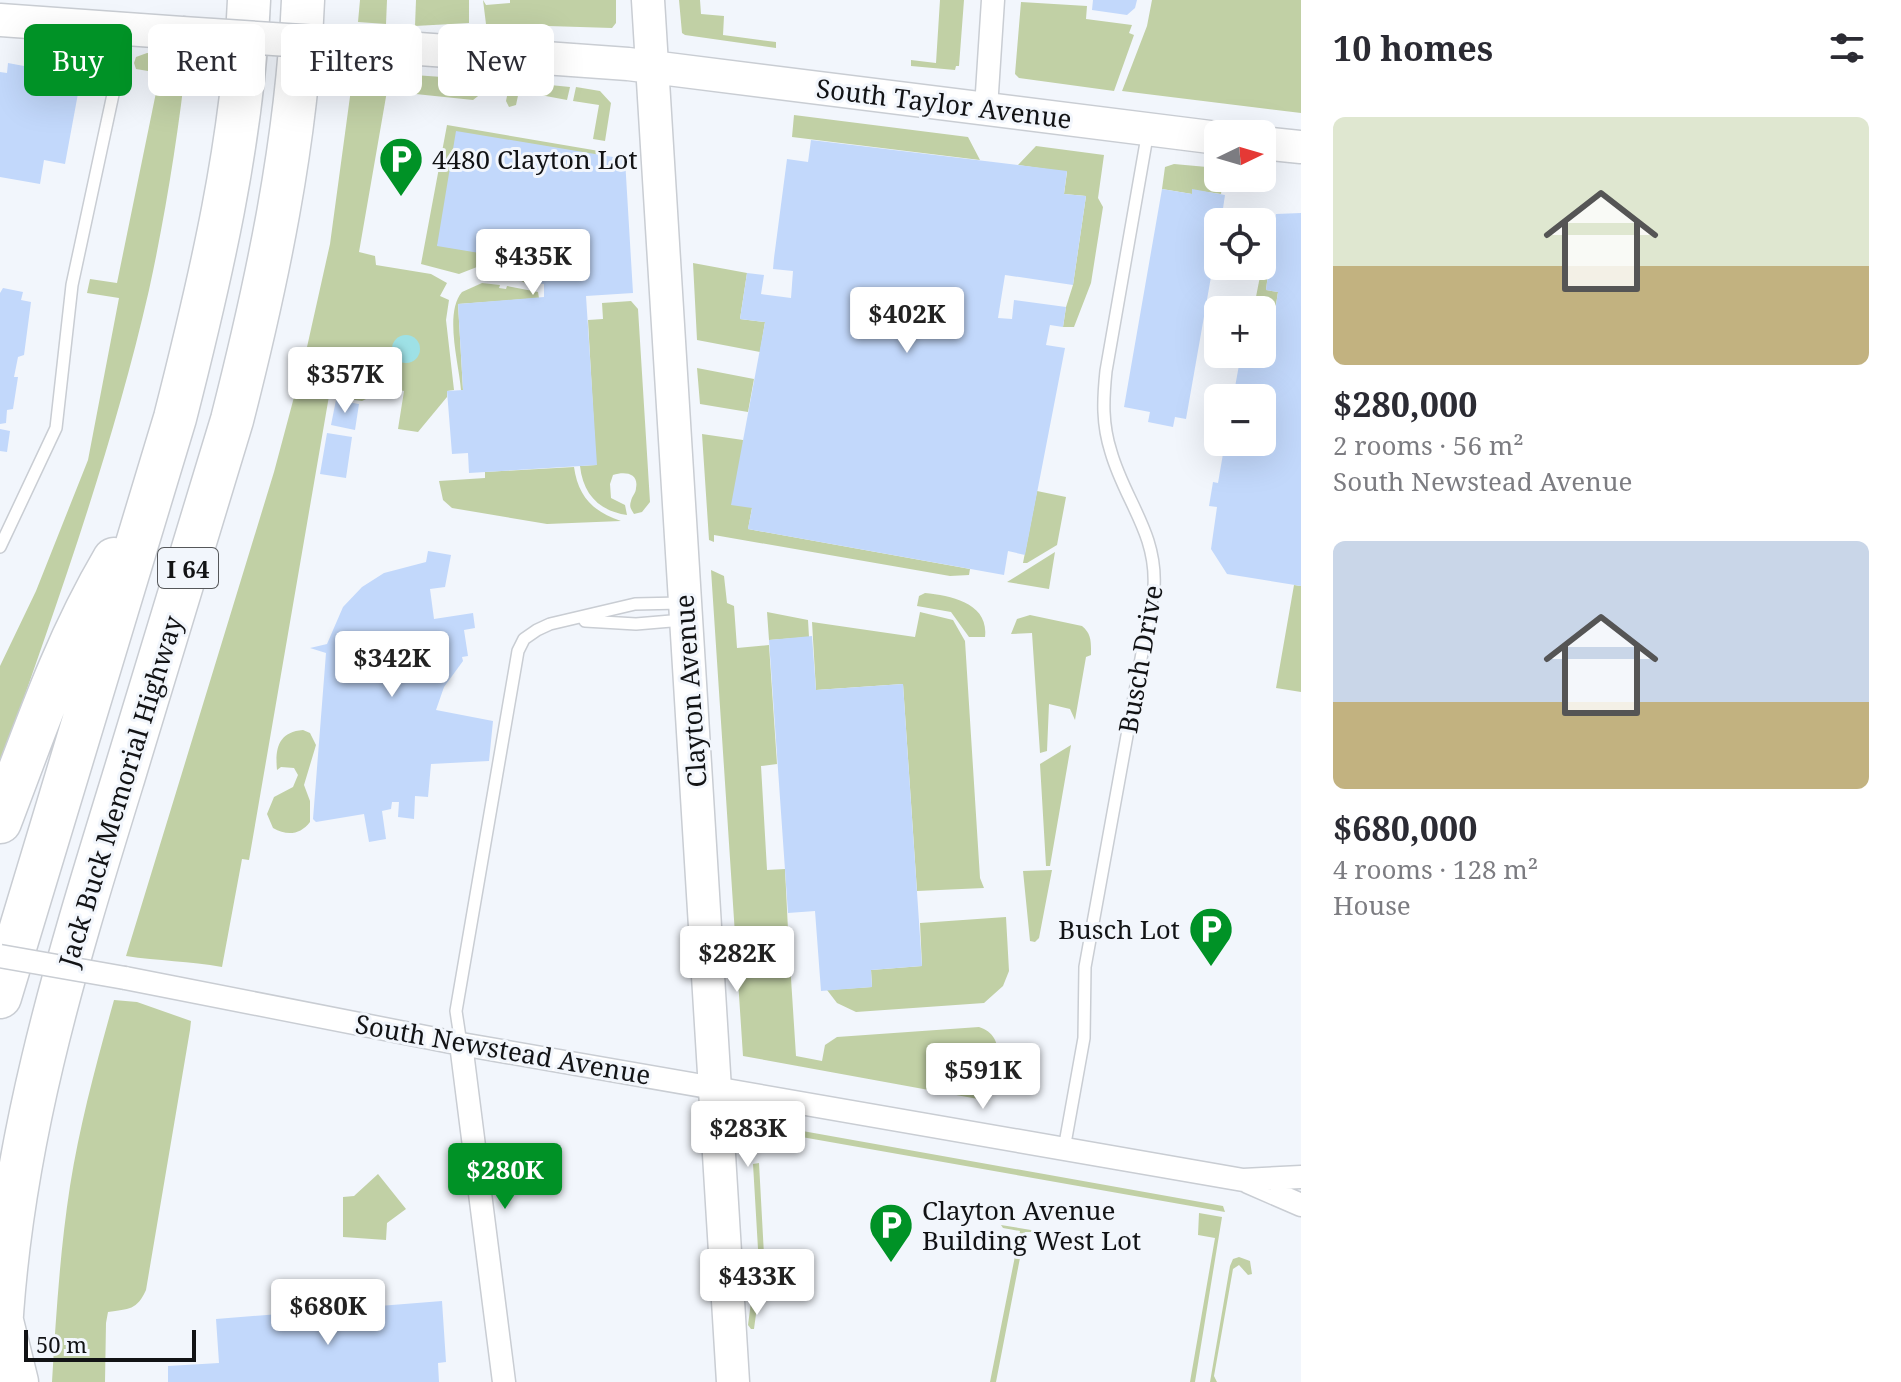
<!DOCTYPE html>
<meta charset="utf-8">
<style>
:root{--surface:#fff;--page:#f2f2f3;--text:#2b2b33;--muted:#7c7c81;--accent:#009226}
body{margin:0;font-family:"Noto Serif",serif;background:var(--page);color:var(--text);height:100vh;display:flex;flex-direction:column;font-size:30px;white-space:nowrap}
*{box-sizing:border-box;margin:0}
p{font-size:26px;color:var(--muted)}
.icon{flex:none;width:44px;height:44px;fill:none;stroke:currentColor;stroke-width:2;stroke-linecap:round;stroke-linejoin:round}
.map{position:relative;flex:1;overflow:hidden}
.drawer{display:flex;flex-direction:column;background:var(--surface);width:600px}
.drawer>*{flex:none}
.hud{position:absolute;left:24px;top:24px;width:760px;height:72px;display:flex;gap:16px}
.needle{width:52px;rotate:85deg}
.fabs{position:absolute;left:1204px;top:120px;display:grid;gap:16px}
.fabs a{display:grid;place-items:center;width:72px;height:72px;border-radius:12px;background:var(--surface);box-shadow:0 8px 32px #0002;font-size:40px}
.scale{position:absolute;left:24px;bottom:20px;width:172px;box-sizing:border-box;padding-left:8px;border:4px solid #121315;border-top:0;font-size:22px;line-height:28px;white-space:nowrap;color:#121315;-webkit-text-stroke:6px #f2f6fc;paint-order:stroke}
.price{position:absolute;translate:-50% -68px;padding:0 18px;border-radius:8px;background:#fff;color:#222;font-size:26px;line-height:52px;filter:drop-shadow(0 2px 4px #0008)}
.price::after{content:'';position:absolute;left:50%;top:48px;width:24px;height:18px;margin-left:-12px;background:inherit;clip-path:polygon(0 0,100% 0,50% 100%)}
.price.selected{background:var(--accent);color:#fff}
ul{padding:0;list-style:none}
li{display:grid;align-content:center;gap:16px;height:424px;padding:0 32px}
li span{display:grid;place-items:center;height:248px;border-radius:12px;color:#555}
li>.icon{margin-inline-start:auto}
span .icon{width:144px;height:144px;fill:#fffc;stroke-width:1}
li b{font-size:34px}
h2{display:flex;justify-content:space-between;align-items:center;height:96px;padding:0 32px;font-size:34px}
.pill{padding:0 28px;border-radius:12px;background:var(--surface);box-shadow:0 8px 32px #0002;font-size:28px;line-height:72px}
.pill.selected{background:var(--accent);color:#fff}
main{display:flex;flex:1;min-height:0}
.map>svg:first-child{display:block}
.green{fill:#c1d0a5}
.water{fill:#9ee1e6}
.building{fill:#c2d8fb}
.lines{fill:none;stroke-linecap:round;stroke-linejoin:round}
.lane-casing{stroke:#c9cdd3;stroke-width:14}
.street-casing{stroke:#c9cdd3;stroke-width:25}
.secondary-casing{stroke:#c9cdd3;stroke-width:35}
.highway-casing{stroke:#c9cdd3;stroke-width:45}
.lane{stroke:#fff;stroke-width:11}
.street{stroke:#fff;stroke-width:22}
.secondary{stroke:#fff;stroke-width:32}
.highway{stroke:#fff;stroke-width:42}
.street-bridge-casing{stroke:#c9cdd3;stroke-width:25;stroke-linecap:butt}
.secondary-bridge-casing{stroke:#c9cdd3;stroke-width:35;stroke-linecap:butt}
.street-bridge{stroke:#fff;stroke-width:22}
.secondary-bridge{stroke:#fff;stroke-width:32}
.labels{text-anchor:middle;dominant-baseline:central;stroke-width:6;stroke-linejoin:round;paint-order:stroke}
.shield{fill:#f2f6fc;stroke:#55575a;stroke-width:2}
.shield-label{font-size:24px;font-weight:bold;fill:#121315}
.street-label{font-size:26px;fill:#121315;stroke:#f2f6fc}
.poi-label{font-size:26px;fill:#121315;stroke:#f2f6fc;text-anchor:start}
</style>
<main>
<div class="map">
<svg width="1301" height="1382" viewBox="0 0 1301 1382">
<rect width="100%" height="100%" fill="#f2f6fc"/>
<!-- green -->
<path class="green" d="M360,0H387L386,24L358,22Z
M416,0H469V23L415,26Z
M483,0L486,5L510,3V0H616V23L612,28L486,24Z
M679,0H700L701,14L724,16L723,35L776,42V48L685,35L682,33Z
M940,0H964L959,66H956L955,70L911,66V60L936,63Z
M1152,0H1301V113L1122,91L1147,26Z
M1021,2L1087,6L1086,19L1132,25L1129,33L1134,35L1114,91L1019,78L1015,74Z
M147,53L187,56C178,135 166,212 149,290C112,452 55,609 0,766V666L36,591L88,460L119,298L87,293L90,279L117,283L160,73L136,69L134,63L136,57Z
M354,67L400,74L484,80L482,93L473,100L387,91L359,252L375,256L376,265L431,274L447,283L440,296L449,300L446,320L454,390L447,391V397L418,432L398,429L404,391L368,385L366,399L362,401L329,396L249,860L242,859L222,967C190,961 158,961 126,956L274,472L305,356L330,244Z
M510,81L570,87L567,100L519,91L516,105L509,107L506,101Z
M576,87L600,91L611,103L605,141L593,139L599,105L573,101Z
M794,115L968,137L980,160L792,137Z
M447,125L599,151L598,155L437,245L528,261L529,275L525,276V283L512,276L511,279L479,277L477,267L459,274L421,264Z
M1036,146L1104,155L1098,198L1103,207L1091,283L1074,327H1063L1066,307L1073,285L1086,196L1064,194L1067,172L1018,165Z
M1174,164L1218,168V178H1223L1221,194L1192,190V194L1162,189L1165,167Z
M1264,256L1270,257L1266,290L1278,292L1275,311L1254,307Z
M693,263L747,273L740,319L765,322L760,352L697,340Z
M482,283L500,285L499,288L506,289L507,286L538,292L539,298L458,304L463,390H461C459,364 444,313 462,292Z
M631,301L638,309L650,502L642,512L634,514C631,509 629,507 631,501C632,496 636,493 636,488C639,473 625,471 613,475L610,484L611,498L625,505L627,515C599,511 583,494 580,466L596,465L588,320L603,319L602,303Z
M697,368L754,379L748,412L700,404Z
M702,434L743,440L752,508L748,529L970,569L969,575L950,576L714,535V542L709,540Z
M574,467C578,496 593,512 621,521L547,524L452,508L443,500L439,481L485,478V472Z
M1037,491L1066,497L1057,545L1027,563H1023Z
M1055,552L1049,589L1007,582Z
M711,570L724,576L727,603L734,606L737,648L769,645L777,764L761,766L767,870L785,869L788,930L771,932L773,964L790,963L796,1056L822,1061L825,1045L837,1037L979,1027C1011,1037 994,1077 989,1101L743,1056Z
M1294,585L1301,586V692L1276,688Z
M925,593C952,596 989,603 985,637H969L951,612L917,606L919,596Z
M767,612L808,620L809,637L769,640Z
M920,612L953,620L965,641L980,878L984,888L917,891L903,684L816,690L812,622L915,637Z
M1030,615L1082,626C1092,634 1091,643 1091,655L1086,657L1075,720L1070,709L1049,704L1047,751L1040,753L1032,633L1011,634L1017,619Z
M303,730L310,733L316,745L304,785L310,801V822C300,835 287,836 273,828L267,814L274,797L293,787L298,775L294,768L281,767L277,770C275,749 278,732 303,730Z
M1071,745L1050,866H1046L1040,764Z
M1052,870L1039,938L1035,942L1030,941L1023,871Z
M1006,917L1009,971L1003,986L984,1003L856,1012L837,1003L827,990L872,987L871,970L922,966L920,923Z
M114,1000L137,1002L191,1021L190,1030L146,1290C137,1310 129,1309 108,1312L106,1323L105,1382H52C56,1316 60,1251 70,1186C80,1123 97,1061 114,1000Z
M797,1130L1223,1206L1225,1212L796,1136Z
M759,1163L764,1255L754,1329H751L748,1325L758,1249L753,1164Z
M378,1174L406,1209L387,1223L386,1240L343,1237V1197L354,1196Z
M1199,1213L1222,1217L1195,1382H1190L1215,1238L1198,1235Z
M1001,1225L1043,1232H1025L996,1382H990L1020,1231L1003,1228Z
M1239,1257L1250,1261L1252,1274L1248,1275L1239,1265L1233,1269L1214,1376L1217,1382H1210L1230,1266L1233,1259Z"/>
<!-- water -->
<path class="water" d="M392 349a14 14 0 1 1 28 0a14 14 0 1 1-28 0Z"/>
<!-- building -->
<path class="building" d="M1093,0H1137L1135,8L1127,15L1092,10Z
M8,63L56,72L54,84L79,88L65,164L44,160L40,184L0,177V72L7,73Z
M456,131L625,159L633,293L586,296L597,465L469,473L468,453L452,454L447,391L463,390L458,304L544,297V284L530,282L528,261L437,246Z
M811,140L1067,171L1064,194L1086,196L1073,285L1005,275L998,318L1012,319L1014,300L1066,307L1063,327L1050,325L1046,345L1065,348L1025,555L1008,551L1004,575L748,529L752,508L731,505L765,322L740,319L747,273L764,275L761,294L791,298L793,271L773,269L774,258L787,159L808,162Z
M1162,189L1192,194V189L1225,195L1221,222H1218V237L1186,419L1175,417L1173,427L1148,422L1150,412L1124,407Z
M1301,213V586L1227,574L1211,549L1217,507L1209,506L1213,482L1218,483L1225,442H1262V398H1233L1241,354H1262V309L1275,311L1278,292L1266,290L1276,214Z
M3,288L23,292L21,300L31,302L24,355L18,357L14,377H18L13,409L7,410L6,423L0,424V293Z
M336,400L359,404L355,430L331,425Z
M0,429L10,431L7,452L0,451Z
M327,433L352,437L346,478L320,474Z
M428,551L451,555L445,587L430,589L434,619L473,613L475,628L464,630L468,656L462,657L463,661L444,687L436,710L493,721L489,761L431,764L428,797L415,796L414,819L398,817L399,802H392L391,809L382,811L386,839L369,842L364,814L316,822L313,819L326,653L310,648L327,644L343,607L362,587L384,573L426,562Z
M812,636L816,690L903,684L922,966L871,970L872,987L821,991L815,911L788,913L769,640Z
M442,1301L446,1362L438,1363L439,1382H168V1366L219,1363L216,1319Z"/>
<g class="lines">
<!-- lane casing -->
<g class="lane-casing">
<path id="lane" d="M0,547L56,428L72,285L126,34
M585,621L636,624L683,620
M461,1044L456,1011L518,651L524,639L537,630L550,624L635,604L681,603
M1064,1149L1084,1038L1085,967L1154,587C1157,533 1125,501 1111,452C1102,424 1103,400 1106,371L1148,131"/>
</g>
<!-- street casing -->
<g class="street-casing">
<path id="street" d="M986,108L993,0
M125,978L461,1044L1243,1180L1301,1177
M461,1044L504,1382
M1248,1182L1301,1205"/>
</g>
<!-- secondary casing -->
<g class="secondary-casing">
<path id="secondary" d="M648,0L733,1382
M0,20L182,33
M363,45L628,64L1218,138
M1262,143L1301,147"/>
</g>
<!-- highway casing -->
<g class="highway-casing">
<path id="highway" d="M0,822C35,730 64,644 114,559
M0,997L175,418C210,281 243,141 249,0
M2,1321L17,1382
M0,1350C8,1151 65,967 123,779C160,660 196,540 232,420C267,283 297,142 303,0"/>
</g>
<!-- lane -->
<use href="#lane" class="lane"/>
<!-- street -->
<use href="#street" class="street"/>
<!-- secondary -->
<use href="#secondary" class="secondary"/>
<!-- highway -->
<use href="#highway" class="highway"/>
<!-- street-bridge casing -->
<g class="street-bridge-casing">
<path id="street-bridge" d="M0,956L125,978"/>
</g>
<!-- secondary-bridge casing -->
<g class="secondary-bridge-casing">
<path id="secondary-bridge" d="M182,33L363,45"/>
</g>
<!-- street-bridge -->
<use href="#street-bridge" class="street-bridge"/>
<!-- secondary-bridge -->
<use href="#secondary-bridge" class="secondary-bridge"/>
</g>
<!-- icons -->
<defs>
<g id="parking-pin" transform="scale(2.3)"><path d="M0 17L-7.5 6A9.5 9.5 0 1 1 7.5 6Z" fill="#009226" stroke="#f2f6fc"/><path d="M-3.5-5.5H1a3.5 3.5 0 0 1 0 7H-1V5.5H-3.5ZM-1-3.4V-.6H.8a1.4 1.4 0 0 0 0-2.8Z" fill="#fff"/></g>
</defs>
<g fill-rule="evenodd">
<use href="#parking-pin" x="401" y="159"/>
<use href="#parking-pin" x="1211" y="929"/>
<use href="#parking-pin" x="891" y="1225"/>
</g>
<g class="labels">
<!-- shield labels -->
<rect class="shield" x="158" y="548" width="60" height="40" rx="6"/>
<g class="shield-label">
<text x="188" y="568">I 64</text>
</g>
<!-- street labels -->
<g class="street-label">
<text transform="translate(944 103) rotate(7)">South Taylor Avenue</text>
<text transform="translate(1140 659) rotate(-80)">Busch Drive</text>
<text transform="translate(690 691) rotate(-94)">Clayton Avenue</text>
<text transform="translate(120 791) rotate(-73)">Jack Buck Memorial Highway</text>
<text transform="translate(503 1049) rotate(10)">South Newstead Avenue</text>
</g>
<!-- poi labels -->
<g class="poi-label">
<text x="432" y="159">4480 Clayton Lot</text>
<text x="1180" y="929" text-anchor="end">Busch Lot</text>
<text x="922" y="1210">Clayton Avenue<tspan x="922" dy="30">Building West Lot</tspan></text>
</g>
</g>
</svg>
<div class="fabs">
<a><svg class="needle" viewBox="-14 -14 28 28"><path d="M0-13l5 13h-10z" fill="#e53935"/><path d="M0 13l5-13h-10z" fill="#7c7c81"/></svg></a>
<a><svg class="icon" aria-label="locate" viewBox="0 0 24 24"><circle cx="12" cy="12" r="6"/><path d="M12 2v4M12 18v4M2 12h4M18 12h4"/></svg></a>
<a>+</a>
<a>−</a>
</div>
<div class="scale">50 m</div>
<b class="price" style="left:533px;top:297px">$435K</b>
<b class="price" style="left:907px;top:355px">$402K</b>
<b class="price" style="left:345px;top:415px">$357K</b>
<b class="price" style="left:392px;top:699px">$342K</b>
<b class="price" style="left:737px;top:994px">$282K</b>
<b class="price" style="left:983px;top:1111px">$591K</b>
<b class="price" style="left:748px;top:1169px">$283K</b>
<b class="price selected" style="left:505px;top:1211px">$280K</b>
<b class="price" style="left:757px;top:1317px">$433K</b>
<b class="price" style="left:328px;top:1347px">$680K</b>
<div class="hud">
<a class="pill selected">Buy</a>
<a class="pill">Rent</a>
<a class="pill">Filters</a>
<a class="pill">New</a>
</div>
</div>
<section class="drawer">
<h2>10 homes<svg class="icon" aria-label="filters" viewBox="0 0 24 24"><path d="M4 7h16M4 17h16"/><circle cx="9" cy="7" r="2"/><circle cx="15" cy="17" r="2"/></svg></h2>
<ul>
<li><span style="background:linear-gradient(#dfe7d0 60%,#c2b280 0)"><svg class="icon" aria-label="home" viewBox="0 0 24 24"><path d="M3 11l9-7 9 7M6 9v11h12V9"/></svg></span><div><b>$280,000</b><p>2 rooms · 56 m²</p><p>South Newstead Avenue</p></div></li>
<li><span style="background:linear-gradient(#c9d6e8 65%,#c2b280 0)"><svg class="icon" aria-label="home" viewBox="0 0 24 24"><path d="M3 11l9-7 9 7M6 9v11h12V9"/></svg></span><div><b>$680,000</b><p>4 rooms · 128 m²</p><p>House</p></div></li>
</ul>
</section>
</main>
